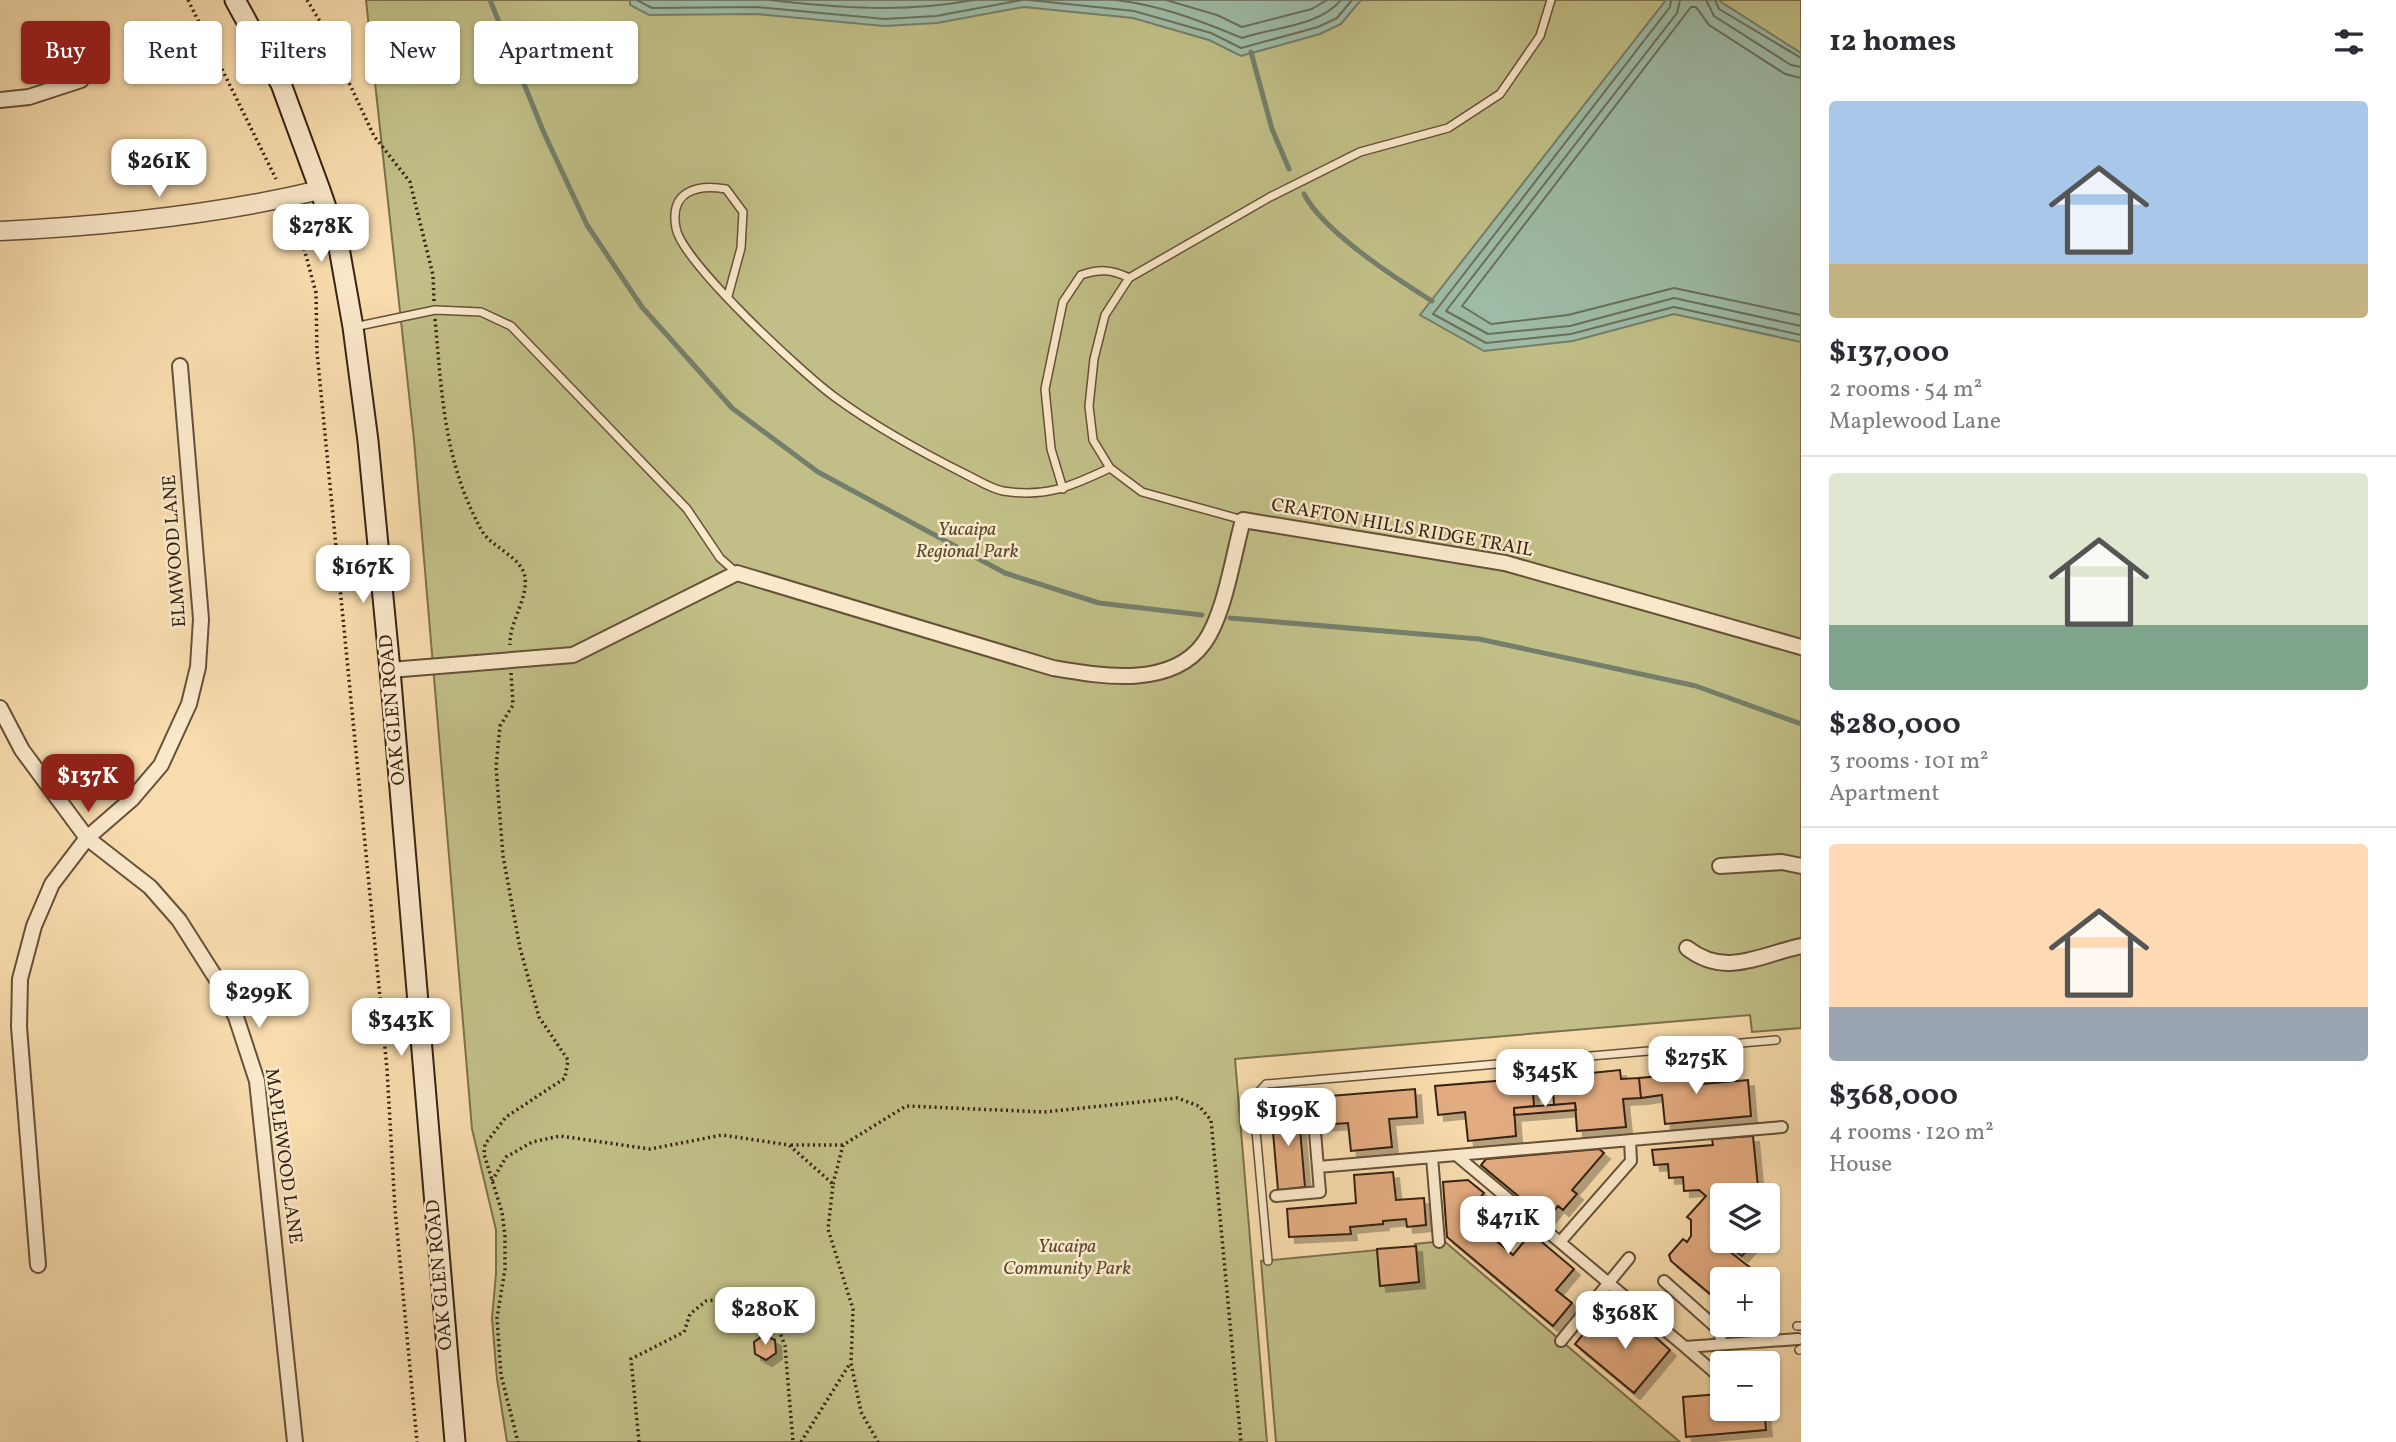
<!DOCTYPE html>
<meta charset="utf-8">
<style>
:root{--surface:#fff;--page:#f2f2f3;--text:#2b2b33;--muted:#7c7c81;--line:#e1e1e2;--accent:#8f2418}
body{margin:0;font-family:Vollkorn,serif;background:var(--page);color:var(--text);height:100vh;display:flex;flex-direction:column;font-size:26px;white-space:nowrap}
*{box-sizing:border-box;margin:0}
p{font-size:23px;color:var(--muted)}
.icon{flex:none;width:38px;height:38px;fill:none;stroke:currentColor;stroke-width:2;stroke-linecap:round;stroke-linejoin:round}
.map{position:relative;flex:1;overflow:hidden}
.sheet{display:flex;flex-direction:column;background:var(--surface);width:595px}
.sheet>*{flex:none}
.guide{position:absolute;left:21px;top:21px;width:665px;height:63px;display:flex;gap:14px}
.tools{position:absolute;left:1710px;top:1183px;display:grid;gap:14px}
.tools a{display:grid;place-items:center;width:70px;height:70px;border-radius:7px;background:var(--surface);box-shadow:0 2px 5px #0004;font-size:35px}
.price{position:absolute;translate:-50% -60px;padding:0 16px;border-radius:14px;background:#fff;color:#222;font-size:23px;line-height:46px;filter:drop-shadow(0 2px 4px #0008)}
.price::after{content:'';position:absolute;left:50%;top:42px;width:21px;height:16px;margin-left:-10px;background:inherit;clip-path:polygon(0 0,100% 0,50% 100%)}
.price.on{background:var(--accent);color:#fff}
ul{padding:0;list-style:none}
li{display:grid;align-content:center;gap:14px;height:371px;padding:0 28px}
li+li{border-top:2px solid var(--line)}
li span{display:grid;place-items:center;height:217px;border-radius:7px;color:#555}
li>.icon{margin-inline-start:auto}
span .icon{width:126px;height:126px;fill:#fffc;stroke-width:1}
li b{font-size:30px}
h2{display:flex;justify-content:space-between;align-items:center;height:84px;padding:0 28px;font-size:30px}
.chip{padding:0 24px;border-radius:7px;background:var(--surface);box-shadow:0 2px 5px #0004;font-size:24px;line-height:63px}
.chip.on{background:var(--accent);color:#fff}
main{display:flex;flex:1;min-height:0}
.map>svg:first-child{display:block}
.green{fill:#c1bf87;stroke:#7c714c;stroke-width:2}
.water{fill:#9ebca7;stroke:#747f6b;stroke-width:2}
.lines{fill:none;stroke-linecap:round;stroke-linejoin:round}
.shore{stroke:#6a705c;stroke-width:2}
.stream{stroke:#747f6b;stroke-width:5}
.building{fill:#e3ab80;stroke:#362312;stroke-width:2;filter:url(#shadow)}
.service-casing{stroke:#665139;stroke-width:10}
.pedestrian-casing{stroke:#665139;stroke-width:14}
.minor-casing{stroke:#665139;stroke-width:18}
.tertiary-casing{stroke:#665139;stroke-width:21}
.secondary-casing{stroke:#362312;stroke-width:23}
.path{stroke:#362312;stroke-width:3.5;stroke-dasharray:2 3.5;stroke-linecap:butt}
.service{stroke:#fae8ca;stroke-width:7}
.pedestrian{stroke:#fae8ca;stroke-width:10}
.minor{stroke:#fae8ca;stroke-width:14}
.tertiary{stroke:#fae8ca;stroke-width:18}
.secondary{stroke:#fae8ca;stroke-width:19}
.labels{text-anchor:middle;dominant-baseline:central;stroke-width:5;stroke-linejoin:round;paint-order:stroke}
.street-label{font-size:19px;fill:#362312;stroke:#fae8ca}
.park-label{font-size:19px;font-style:italic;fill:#594a2f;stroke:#fae8ca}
</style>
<main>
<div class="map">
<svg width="1801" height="1442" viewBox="0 0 1801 1442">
<defs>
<filter id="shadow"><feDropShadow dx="6" dy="6" stdDeviation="0" flood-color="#0004"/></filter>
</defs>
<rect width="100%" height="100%" fill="#f8dcad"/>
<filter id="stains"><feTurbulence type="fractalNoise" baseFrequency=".00286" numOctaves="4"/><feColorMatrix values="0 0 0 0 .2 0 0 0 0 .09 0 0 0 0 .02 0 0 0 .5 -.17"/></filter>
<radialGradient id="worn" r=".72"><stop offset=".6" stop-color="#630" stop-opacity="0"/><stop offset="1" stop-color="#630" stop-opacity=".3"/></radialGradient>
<!-- green -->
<path class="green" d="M366,0H1801V1028L1752,1032L1750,1015L1235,1059L1267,1442H507L497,1379L492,1318L496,1274V1230L472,1129L414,440Z
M1444,1241L1680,1442H1276L1261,1261L1377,1250L1380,1286L1418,1282L1415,1244Z"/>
<!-- water -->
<path class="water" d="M630,0H1361L1341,24L1320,34L1241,56L1209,40L1133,18L1024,7L937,23L884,26L756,14L649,15L630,5Z
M1666,0H1718L1801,53V342L1674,314L1573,341L1484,351L1420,315Z"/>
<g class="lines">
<!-- shore -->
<path class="shore" d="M637,0L652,8L756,7L885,19L936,16L1022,0
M770,0C839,8 905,13 974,0
M1029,0L1134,11L1211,33L1241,48L1318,27L1337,18L1352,0
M1116,0C1160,5 1201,21 1242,38C1274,27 1318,27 1341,0
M1166,0L1217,15L1242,27L1312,9L1327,0
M1671,0L1670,7L1433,314L1486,343L1571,334L1674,307L1801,335
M1680,0L1677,13L1446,311L1488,334L1570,326L1674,298L1801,326
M1706,0L1714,16L1791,65L1801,67
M1715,0L1719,9L1801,58
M1801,78L1785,74L1709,25L1696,7H1691L1462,306L1491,324L1568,315L1674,288L1801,315"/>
<!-- stream -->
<path class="stream" d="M490,0L544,133L587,225L642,307L732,408L818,472L1005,573L1099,603L1202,615
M1251,52L1272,129L1289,169
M1304,194C1323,231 1395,278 1432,301
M1230,618L1479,639L1696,686L1801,724"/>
</g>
<!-- building -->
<path class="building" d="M1700,1064L1702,1084L1748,1080L1751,1116L1665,1124L1662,1095L1641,1098L1639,1078L1661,1076L1660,1067Z
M1620,1070L1621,1079L1639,1078L1641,1098L1623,1099L1626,1127L1577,1131L1575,1103L1554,1105L1552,1077Z
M1532,1078L1534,1106L1514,1108L1516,1136L1468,1141L1465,1112L1438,1115L1435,1086Z
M1415,1089L1417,1117L1389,1119L1392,1147L1351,1151L1348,1123L1320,1125L1318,1097Z
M1575,1103L1576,1110L1514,1115V1108Z
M1298,1106L1305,1187L1278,1190L1271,1109Z
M1753,1136L1758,1187L1763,1192L1760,1195H1722V1241H1755L1742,1256L1731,1248L1729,1251L1752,1269V1279H1722V1304L1671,1261L1669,1255L1683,1239L1687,1242L1691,1236V1220L1687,1217L1706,1196L1699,1190L1684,1191L1683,1177L1669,1178L1668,1164L1654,1165L1652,1150L1713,1145L1712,1139Z
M1599,1149L1604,1153L1572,1190L1577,1194L1563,1210L1558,1206L1547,1220L1481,1165L1486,1159Z
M1393,1172L1396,1200L1424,1198L1426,1225L1407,1227L1406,1219L1383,1221V1224L1350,1227L1351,1234L1289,1237L1287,1209L1356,1203L1354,1175Z
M1468,1180L1484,1193L1466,1215L1513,1255L1531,1233L1574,1269L1556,1290L1572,1303L1553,1326L1447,1237L1443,1182Z
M1416,1246L1419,1282L1380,1286L1377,1249Z
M1627,1312L1670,1350L1634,1393L1575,1344L1593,1322L1608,1335Z
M764,1335L775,1340L776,1353L766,1360L755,1354L754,1342Z
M1722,1385V1409H1764L1766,1430L1686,1437L1683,1397L1720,1394L1716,1392Z"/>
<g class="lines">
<!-- service casing -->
<g class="service-casing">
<path id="service" d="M728,296L741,248L743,212L726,189C697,184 669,191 676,228C682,262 804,375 836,398C877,428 923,453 969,476C979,481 992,489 1003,491C1048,498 1071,486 1110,468
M354,327L435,310L481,312L511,326L687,509L720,558L737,573
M1063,489L1051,449L1045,389L1063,302L1081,275C1099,269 1112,269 1129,278
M1243,520L1142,492L1110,468L1093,440L1089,406L1094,359L1105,315L1129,278L1270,197L1360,152L1448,128L1500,94L1540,36L1551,0
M1268,1261L1254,1109L1256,1095L1266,1084L1776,1040
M1797,1326H1801
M1799,1350L1801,1349"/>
</g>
<!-- pedestrian casing -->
<g class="pedestrian-casing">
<path id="pedestrian" d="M1456,1155L1685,1347L1798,1339
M1432,1157L1439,1242
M1318,1167L1782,1127
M1276,1196L1320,1192L1312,1096
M1560,1242L1631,1161L1630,1140
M1664,1281L1720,1331L1721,1344
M1561,1341L1629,1258
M1685,1347L1722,1379"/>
</g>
<!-- minor casing -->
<g class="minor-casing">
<path id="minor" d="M0,100L29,97L81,80
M390,670L573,655L737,573L1053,668C1100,676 1171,689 1204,643C1225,614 1233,555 1243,520L1505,563L1801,647
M0,708L22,750L87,838L150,887L179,920L219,983L236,1017L257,1081L295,1442
M1720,866L1782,862L1801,866
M1687,948C1725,978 1760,955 1801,946
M38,1265L19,1027L20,979L34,926L52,884L87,838L132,799L161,765L189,704L198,667L201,619L180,366"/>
</g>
<!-- tertiary casing -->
<g class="tertiary-casing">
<path id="tertiary" d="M0,231C108,226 216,215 320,190"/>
</g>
<!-- secondary casing -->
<g class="secondary-casing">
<path id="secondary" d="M235,0L281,84L320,190L338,242L353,327L368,441L390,670L455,1442"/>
</g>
<!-- path -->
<path class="path" d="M188,0L276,179
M307,0L321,23L374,136L410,182L433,275L434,301
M297,222L316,293L317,352L387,1069L395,1209L417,1442
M435,319C442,395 444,463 482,531C492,548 521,556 525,577C528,600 509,622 510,645
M511,673L513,705L500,726L496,767L503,856L520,948L539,1017L568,1060L565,1078L506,1117L485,1144L484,1154L502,1212L505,1236V1269L497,1318L501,1375L518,1442
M791,1145H843
M492,1181L506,1157L532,1142L560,1136L650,1149L722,1135L789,1145L833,1184L828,1229L853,1309L851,1363L861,1412L878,1442
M833,1184L843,1145L906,1106L1044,1112L1177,1098L1199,1106L1211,1120L1241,1442
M639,1442L631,1359L684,1332L690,1314L706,1301L724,1299L744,1305L779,1330L785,1346L793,1442
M801,1442L849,1365"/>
<!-- service -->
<use href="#service" class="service"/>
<!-- pedestrian -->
<use href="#pedestrian" class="pedestrian"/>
<!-- minor -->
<use href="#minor" class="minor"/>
<!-- tertiary -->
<use href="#tertiary" class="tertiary"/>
<!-- secondary -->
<use href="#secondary" class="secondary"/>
</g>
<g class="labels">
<!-- street labels -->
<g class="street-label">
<text transform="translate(1402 528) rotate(10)">CRAFTON HILLS RIDGE TRAIL</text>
<text transform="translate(175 551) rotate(-94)">ELMWOOD LANE</text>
<text transform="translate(393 710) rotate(-95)">OAK GLEN ROAD</text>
<text transform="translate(283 1156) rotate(82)">MAPLEWOOD LANE</text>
<text transform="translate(440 1275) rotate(-95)">OAK GLEN ROAD</text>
</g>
<!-- park labels -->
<g class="park-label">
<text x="967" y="530">Yucaipa<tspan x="967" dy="22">Regional Park</tspan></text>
<text x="1067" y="1247">Yucaipa<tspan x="1067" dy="22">Community Park</tspan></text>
</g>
</g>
<rect width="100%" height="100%" filter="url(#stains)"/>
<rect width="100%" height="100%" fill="url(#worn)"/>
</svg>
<div class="tools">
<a><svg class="icon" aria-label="layers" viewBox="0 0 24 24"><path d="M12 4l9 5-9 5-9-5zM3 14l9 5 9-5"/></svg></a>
<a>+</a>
<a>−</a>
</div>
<b class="price" style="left:159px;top:199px">$261K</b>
<b class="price" style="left:321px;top:264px">$278K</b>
<b class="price" style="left:363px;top:605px">$167K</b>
<b class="price on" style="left:88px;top:814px">$137K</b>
<b class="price" style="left:259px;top:1030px">$299K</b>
<b class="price" style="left:401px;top:1058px">$343K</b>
<b class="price" style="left:1696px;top:1096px">$275K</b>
<b class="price" style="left:1545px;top:1109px">$345K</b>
<b class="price" style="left:1288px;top:1148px">$199K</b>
<b class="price" style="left:1508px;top:1256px">$471K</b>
<b class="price" style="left:765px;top:1347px">$280K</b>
<b class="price" style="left:1625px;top:1351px">$368K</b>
<div class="guide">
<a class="chip on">Buy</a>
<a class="chip">Rent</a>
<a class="chip">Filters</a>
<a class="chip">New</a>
<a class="chip">Apartment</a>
</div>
</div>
<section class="sheet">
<h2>12 homes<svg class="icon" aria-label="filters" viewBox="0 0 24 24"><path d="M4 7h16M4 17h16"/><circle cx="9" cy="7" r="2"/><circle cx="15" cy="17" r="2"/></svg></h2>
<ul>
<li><span style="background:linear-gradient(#a9c7e8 75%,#c2b280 0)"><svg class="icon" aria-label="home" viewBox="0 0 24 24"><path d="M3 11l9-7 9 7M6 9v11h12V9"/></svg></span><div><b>$137,000</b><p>2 rooms · 54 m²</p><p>Maplewood Lane</p></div></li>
<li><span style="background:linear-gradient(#dfe7d0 70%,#7fa58c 0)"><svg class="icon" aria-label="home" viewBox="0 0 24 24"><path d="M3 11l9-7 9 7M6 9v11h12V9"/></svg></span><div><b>$280,000</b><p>3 rooms · 101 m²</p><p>Apartment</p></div></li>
<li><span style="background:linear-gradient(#ffd9b3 75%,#9aa5b1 0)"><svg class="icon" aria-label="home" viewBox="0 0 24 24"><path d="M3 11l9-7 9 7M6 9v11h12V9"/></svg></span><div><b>$368,000</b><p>4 rooms · 120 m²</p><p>House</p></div></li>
</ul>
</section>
</main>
